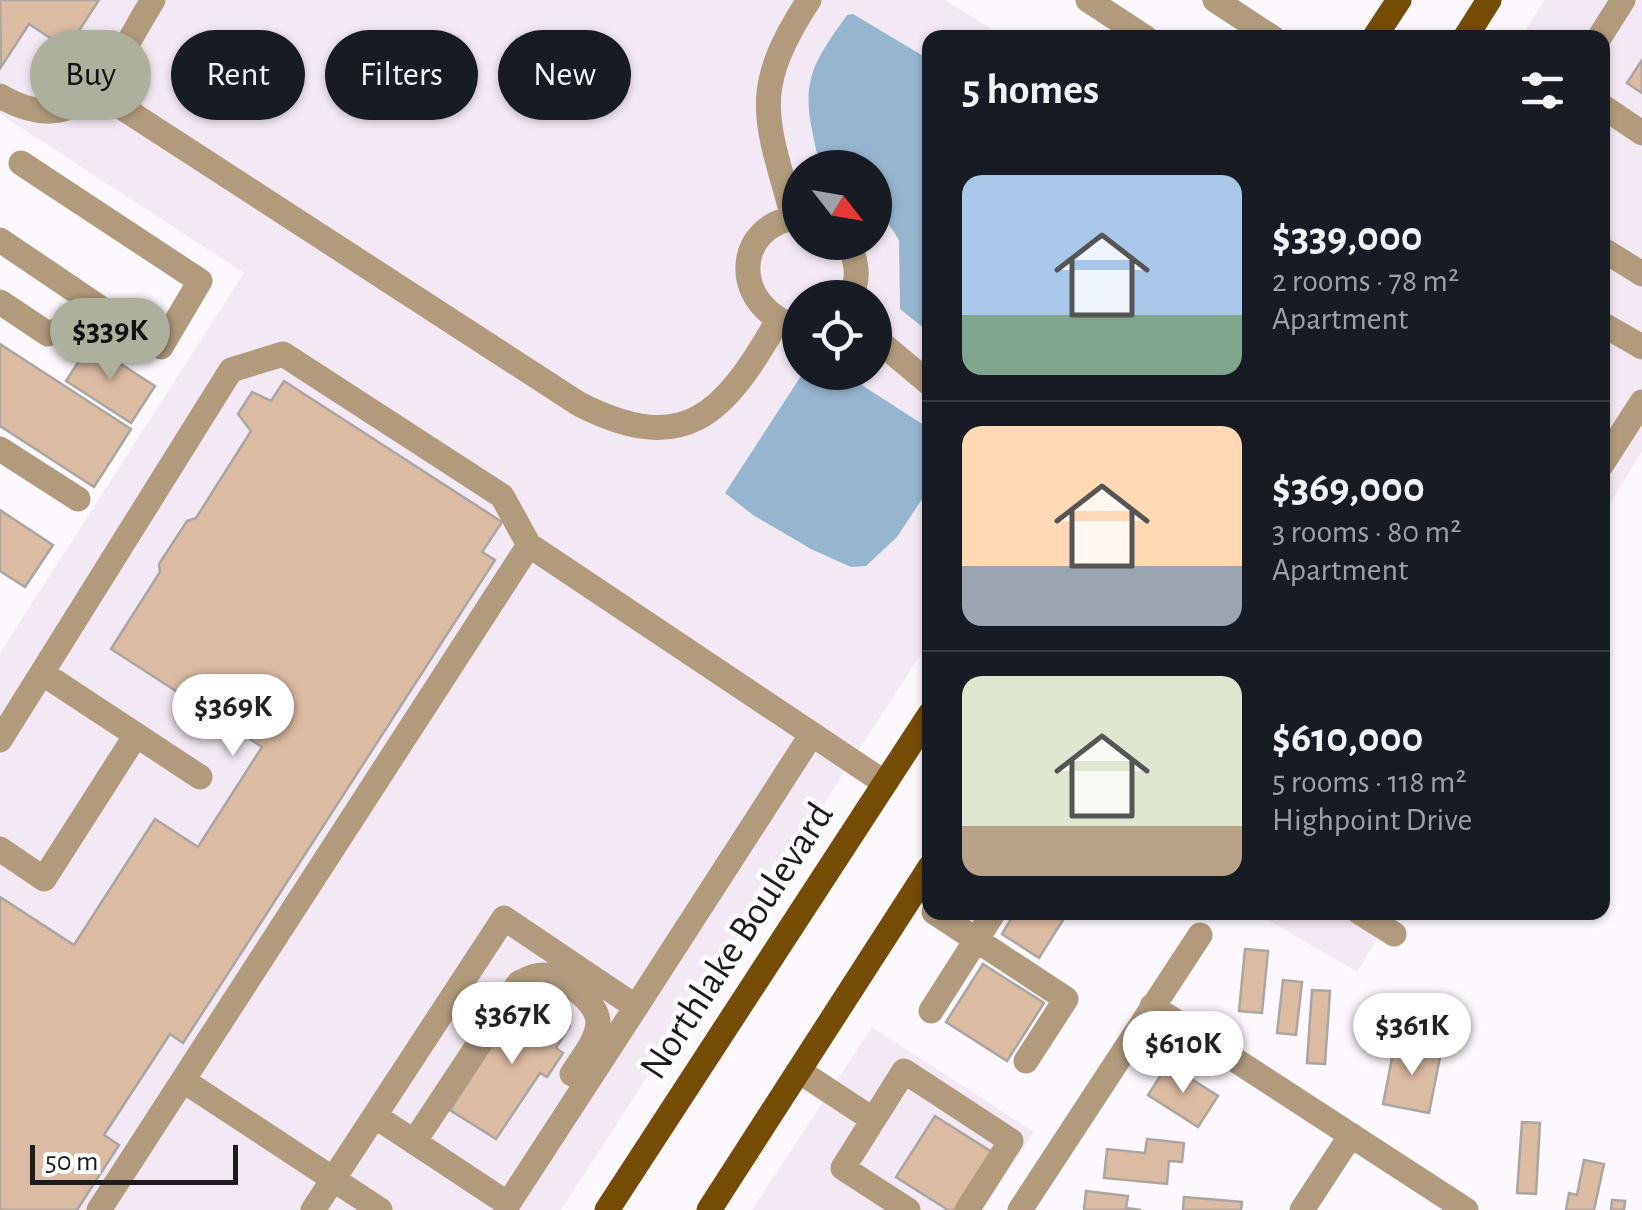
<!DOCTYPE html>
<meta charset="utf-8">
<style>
:root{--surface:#171b24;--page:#20242c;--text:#f1f3f6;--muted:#9ea1a6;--line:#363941;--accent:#adb09c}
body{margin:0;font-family:"Alegreya Sans",sans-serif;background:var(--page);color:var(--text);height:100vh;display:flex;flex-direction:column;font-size:38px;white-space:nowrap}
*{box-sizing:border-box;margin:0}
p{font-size:32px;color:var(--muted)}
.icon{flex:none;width:55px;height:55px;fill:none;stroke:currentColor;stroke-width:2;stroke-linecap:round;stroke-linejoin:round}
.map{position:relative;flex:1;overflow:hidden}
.drawer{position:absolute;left:922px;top:30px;width:688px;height:890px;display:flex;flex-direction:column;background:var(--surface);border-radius:20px;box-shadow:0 2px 8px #0004}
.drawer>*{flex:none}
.banner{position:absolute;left:30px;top:30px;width:742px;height:90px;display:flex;gap:20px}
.needle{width:65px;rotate:121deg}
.controls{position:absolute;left:782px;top:150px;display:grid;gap:20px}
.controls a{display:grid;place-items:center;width:110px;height:110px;border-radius:50%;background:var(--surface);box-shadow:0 2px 8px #0004;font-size:50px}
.scale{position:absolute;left:30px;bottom:25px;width:208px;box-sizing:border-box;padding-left:10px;border:5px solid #1d1b1d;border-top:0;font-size:28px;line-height:35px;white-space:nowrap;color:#1d1b1d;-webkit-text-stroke:8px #fff;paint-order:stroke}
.price{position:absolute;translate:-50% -85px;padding:0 22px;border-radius:35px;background:#fff;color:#222;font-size:32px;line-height:65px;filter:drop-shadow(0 2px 5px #0008)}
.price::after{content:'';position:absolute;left:50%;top:60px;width:30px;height:22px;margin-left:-15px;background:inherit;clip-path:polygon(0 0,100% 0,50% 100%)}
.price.selected{background:var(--accent);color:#111}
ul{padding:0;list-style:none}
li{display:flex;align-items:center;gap:30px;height:250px;padding:0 40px}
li+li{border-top:2px solid var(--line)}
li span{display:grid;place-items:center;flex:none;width:280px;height:200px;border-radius:20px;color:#555}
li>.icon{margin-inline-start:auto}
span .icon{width:120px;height:120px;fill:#fffc;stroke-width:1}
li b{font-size:42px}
h2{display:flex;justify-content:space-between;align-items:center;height:120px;padding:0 40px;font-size:42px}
.tag{padding:0 35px;border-radius:45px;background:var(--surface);box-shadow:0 2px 8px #0004;font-size:35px;line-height:90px}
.tag.selected{background:var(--accent);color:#111}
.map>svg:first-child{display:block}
.built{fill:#f3e9f4;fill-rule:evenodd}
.water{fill:#96b6cf}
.building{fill:#dcbba3;stroke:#aba5a1;stroke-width:2.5}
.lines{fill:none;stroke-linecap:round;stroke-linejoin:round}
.minor{stroke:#b29b7d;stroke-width:25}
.major{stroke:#744c04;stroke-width:25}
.labels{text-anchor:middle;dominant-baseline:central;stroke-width:9;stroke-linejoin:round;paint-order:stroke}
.street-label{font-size:40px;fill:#1d1b1d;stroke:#fff}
</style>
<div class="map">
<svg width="1642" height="1210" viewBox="0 0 1642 1210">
<rect width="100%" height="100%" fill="#fdf8fd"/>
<!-- built -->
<path class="built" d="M0,0H945L1005,37L930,38V640L561,1210H0V653L244,273L0,114ZM800,168H875V242H800ZM800,298H875V372H800Z
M1544,0H1642V451L1603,515L1602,38H1521Z
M1256,913H1393L1357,972Z
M872,1027L1034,1132L983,1210H752Z"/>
<!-- water -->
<path class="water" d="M853,14L930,60V333L900,309L899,240L875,203V168L824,167C816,156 815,144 812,130C801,77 817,58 847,15Z
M803,373H843L930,429V487L897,537L866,566L851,567L811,549L753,515L725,493Z"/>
<!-- building -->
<path class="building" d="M0,0H99L67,49L29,24L1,67Z
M1642,60V93L1627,83Z
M0,344L131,429L94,487L0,426Z
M90,344L155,386L131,423L66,381Z
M284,381L502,522L482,552L495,560L183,1043L170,1034L104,1135L119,1145L77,1210H0V897L74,945L155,819L198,847L262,747L111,649L160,572L159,564L187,521L196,518L251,431L238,414L252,392L271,401Z
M0,510L53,545L25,587L0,571Z
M1015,912H1068L1039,958L1002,934Z
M1245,949L1268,951L1262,1013L1239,1011Z
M983,964L1044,1003L1007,1061L946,1022Z
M1283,980L1302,982L1296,1035L1277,1033Z
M1312,990L1330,991L1325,1064L1307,1063Z
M525,995L570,1026L556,1048L563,1053L547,1077L540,1073L496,1139L450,1110Z
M1395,1043L1441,1052L1429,1113L1383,1104Z
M1168,1064L1218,1096L1198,1127L1148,1095Z
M935,1116L995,1154L959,1210H948L896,1177Z
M1522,1122L1540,1123L1536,1194L1517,1193Z
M1147,1139L1184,1143L1182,1162L1169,1161L1167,1184L1104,1178L1107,1149L1145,1153Z
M1584,1160L1604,1164L1594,1210H1566L1569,1193L1577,1195Z
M1086,1191L1128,1196L1126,1208L1141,1210H1084Z
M1184,1197L1242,1202L1241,1210H1183Z
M1612,1200L1625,1201L1624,1210H1611Z"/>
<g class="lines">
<!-- minor -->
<path class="minor" d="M1088,0L1146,38
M1215,0L1273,38
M1599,38L1623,0
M95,90L579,404C685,458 724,414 777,322
M0,96C87,146 114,62 153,0
M1602,106L1642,133
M793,217C766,118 749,92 809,0
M800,217C731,224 730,309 800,328
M0,240L105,311
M848,242C857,262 860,278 850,298
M1602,249L1642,274
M0,302L48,334L105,311L161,347L200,281L21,163
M1602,324L1642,347
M875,338L930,384
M0,449L78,499
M1602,464L1642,402
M529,545L885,783
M42,673L200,777
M0,740L231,370L283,354L502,496L529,545L99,1210
M0,849L44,879L136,735
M934,912L1066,999L1026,1061
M1359,912L1394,934
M1152,1006L1466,1210
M636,1007L812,734
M931,1011L994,912
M799,1071L872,1119
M184,1081L380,1210
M414,1142L519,983C529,978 538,973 550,976C568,980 599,1004 598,1024C596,1043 581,1059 572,1074
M313,1210L504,918L636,1007L508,1204L375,1116
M908,1210L843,1168L904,1071L1011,1141L967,1210
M1020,1210L1200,935
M1302,1210L1351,1135"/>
<!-- major -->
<path class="major" d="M1374,38L1399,0
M1465,38L1489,0
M607,1210L930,714
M709,1210L930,867"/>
</g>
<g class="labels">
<!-- street labels -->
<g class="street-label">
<text transform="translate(737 941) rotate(-57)">Northlake Boulevard</text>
</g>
</g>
</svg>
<div class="controls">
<a><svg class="needle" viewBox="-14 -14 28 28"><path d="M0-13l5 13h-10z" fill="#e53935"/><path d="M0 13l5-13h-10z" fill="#9ea1a6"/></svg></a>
<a><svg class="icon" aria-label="locate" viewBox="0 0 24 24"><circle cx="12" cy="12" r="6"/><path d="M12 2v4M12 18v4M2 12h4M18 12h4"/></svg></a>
</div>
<div class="scale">50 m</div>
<b class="price selected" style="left:110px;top:383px">$339K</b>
<b class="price" style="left:233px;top:759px">$369K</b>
<b class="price" style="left:512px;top:1067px">$367K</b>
<b class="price" style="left:1412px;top:1078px">$361K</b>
<b class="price" style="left:1183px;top:1096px">$610K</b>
<div class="banner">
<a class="tag selected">Buy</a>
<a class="tag">Rent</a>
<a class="tag">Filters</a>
<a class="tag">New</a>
</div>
<section class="drawer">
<h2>5 homes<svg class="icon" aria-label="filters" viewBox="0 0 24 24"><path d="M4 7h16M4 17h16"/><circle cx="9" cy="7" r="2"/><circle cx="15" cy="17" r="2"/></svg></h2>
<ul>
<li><span style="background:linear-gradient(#a9c7e8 70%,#7fa58c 0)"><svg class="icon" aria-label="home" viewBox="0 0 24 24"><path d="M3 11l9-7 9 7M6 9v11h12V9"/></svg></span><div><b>$339,000</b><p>2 rooms · 78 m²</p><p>Apartment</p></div></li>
<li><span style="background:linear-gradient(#ffd9b3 70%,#9aa5b1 0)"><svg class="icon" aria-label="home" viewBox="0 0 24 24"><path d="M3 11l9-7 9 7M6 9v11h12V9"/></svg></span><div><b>$369,000</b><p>3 rooms · 80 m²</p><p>Apartment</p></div></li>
<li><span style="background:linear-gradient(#dfe7d0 75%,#b9a48a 0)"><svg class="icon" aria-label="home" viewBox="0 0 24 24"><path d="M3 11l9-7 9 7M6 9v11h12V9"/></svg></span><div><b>$610,000</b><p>5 rooms · 118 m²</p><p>Highpoint Drive</p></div></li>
</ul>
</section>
</div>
